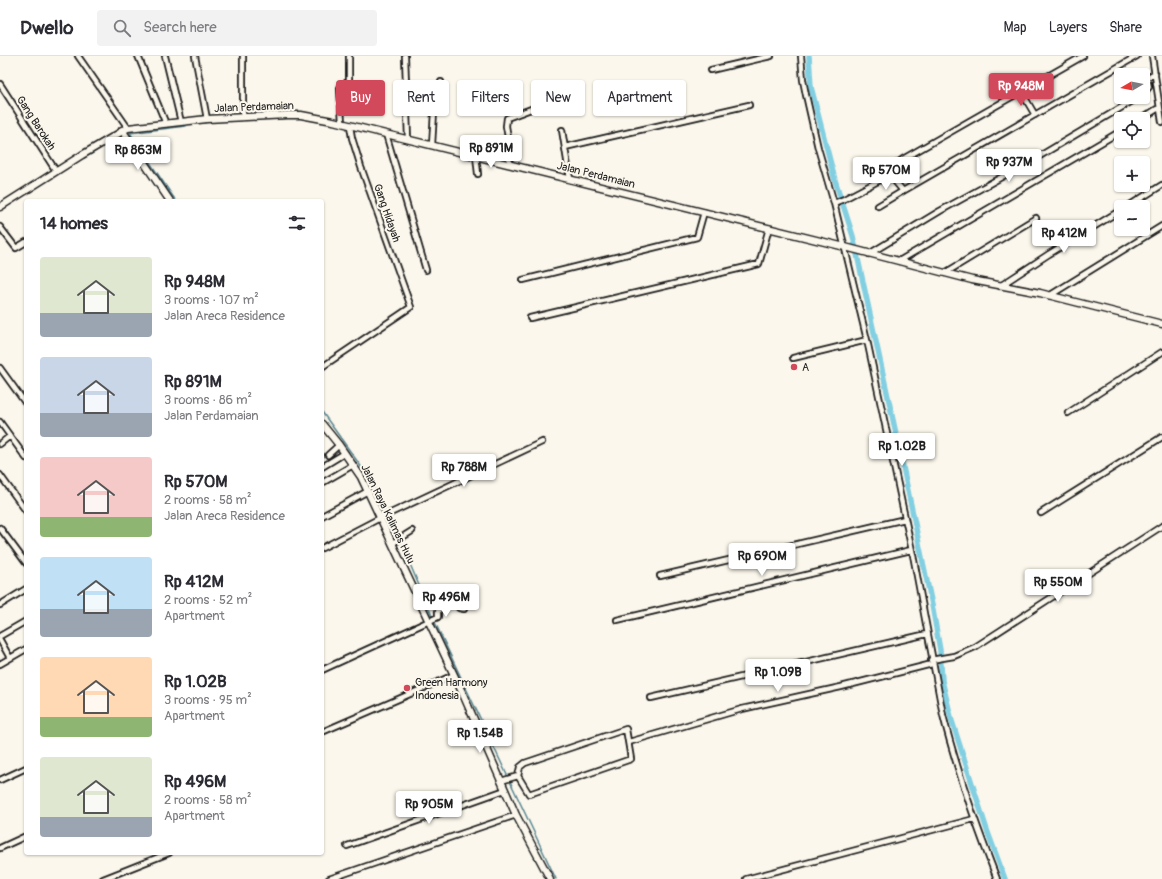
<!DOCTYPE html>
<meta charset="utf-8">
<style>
:root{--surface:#fff;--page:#f2f2f3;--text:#2b2b33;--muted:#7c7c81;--line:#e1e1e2;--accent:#d1495b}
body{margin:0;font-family:Pangolin,sans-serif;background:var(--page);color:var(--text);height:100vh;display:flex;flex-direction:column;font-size:15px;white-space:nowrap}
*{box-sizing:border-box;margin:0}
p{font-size:13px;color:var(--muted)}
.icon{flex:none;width:22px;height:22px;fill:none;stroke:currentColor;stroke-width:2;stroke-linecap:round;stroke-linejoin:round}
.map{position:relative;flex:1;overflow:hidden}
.details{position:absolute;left:24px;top:143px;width:300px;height:656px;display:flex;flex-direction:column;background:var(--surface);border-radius:4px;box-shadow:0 1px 3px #0004}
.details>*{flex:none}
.banner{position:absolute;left:336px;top:24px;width:380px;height:36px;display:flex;gap:8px}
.needle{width:26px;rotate:260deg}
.buttons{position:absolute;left:1114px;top:12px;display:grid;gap:8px}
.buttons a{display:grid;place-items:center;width:36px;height:36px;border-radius:4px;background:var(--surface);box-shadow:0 1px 3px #0004;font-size:20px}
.price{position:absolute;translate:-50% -34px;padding:0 9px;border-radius:4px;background:#fff;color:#222;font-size:13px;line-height:26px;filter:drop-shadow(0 1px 2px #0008)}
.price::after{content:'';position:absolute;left:50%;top:24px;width:12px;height:9px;margin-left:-6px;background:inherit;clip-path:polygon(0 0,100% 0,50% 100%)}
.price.active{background:var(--accent);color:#fff}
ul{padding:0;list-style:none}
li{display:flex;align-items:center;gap:12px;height:100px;padding:0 16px}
li span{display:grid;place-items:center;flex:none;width:112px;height:80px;border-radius:4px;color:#555}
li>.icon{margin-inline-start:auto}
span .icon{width:48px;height:48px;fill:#fffc;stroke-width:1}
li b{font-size:17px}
h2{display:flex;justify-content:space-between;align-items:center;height:48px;padding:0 16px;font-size:17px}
.pill{padding:0 14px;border-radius:4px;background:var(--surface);box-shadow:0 1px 3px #0004;font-size:14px;line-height:36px}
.pill.active{background:var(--accent);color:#fff}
header{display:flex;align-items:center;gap:24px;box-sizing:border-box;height:56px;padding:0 20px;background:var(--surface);border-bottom:1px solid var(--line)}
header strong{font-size:19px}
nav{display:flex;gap:22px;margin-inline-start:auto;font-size:14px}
.search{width:280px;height:36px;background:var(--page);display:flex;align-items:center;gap:10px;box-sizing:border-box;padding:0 14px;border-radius:4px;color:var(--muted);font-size:15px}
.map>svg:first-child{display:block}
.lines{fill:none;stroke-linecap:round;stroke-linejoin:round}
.stream{stroke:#598793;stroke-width:1.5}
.canal{stroke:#82cfe2;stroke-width:5.5}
.street-casing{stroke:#1c1c1c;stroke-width:8}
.secondary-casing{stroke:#1c1c1c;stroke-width:9}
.street{stroke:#fbf7ec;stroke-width:4.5}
.secondary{stroke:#fbf7ec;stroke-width:6}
.poi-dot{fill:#d1495b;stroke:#fbf7ec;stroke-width:1.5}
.labels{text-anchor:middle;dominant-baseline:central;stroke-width:4;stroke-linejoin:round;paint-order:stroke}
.street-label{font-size:11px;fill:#1c1c1c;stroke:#fbf7ec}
.poi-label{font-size:11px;fill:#1c1c1c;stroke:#fbf7ec;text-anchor:start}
</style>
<header>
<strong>Dwello</strong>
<div class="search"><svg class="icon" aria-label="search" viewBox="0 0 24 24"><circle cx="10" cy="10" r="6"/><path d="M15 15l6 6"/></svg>Search here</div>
<nav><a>Map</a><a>Layers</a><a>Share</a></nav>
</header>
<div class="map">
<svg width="1162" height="823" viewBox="0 0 1162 823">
<rect width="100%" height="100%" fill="#fbf7ec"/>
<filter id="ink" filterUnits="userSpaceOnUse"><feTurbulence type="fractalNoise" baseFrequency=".025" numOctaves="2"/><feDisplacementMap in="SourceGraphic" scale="8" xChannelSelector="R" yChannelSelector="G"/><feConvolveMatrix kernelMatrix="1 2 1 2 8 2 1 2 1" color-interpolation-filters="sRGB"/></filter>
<g filter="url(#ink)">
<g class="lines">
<!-- stream -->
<path class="stream" d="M176,145L130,77L186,70
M322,356L370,423
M374,431L385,455
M389,463L397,479
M401,487L432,560L556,823"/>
<!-- canal -->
<path class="canal" d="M809,0L811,31L835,124L853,180L895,373L932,549L940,594L942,625L952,665L987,774L1005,823"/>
<!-- street casing -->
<g class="street-casing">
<path id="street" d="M78,0L128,72
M138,0L166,68
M165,0L181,66
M195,0L207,63
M405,0L408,83
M801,0L803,24L806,39L818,92L834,147L867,284L914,504L943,659C957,715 976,769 997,823
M1152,0L1162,66
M711,14L771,0
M0,28L56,115
M1021,35L1035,59
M1143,38L1149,31L1147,22L1155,17
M243,61V0
M1141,63L1157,53
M342,67L340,32L341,30L349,25V0
M562,74L570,123
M386,78L426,214
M432,89L434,56L440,46L441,26
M565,91L749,49
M476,100L478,118
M508,108L511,99L506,70L507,62L539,50L555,47
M889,118L903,135L1137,0
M834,147L844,143L884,122L889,118L892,111L903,103L1083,0
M878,150L903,135
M1127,151L1162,129
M0,171L16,192L26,186
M869,198L940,155L1038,101L1139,41
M899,205L1121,75
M945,217L1036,162
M523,224L697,181L704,156
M1000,230L1049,198L1121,154
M1049,240L1162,170
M530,262L759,208L769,172
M793,302L867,284
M322,311L411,251L361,111L352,82L350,70
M0,312L26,348
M1068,357L1162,296
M0,366L26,402
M0,388L10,380
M328,399L339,389
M322,411L345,397
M0,419L26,455
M322,427L353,409
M1041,457L1162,381
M322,460L368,435
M0,472L26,507
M393,487L412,475
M322,492L380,462L542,386
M660,520L905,463
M0,549L26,533
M617,564L911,494
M0,580L26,565
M0,584L10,602
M931,604L954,600L975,591L1162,470
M0,608L26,593
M322,614L438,561V555L444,548L456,547L459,552L464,553
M651,642L927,578
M322,676L454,619
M629,686L742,653L841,631L932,608
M0,724L26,712
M501,725L518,720L520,711L525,707L626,673L631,703L529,738L518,720
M347,790L505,734
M0,792L26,780
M103,823L169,797
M329,823L516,759
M746,823L974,763"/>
</g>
<!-- secondary casing -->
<g class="secondary-casing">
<path id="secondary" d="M122,74L170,145
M0,151L82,99L128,72L207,63L288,59H301L333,65L845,191L972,224L1040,237L1162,268
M322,368L339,389L361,421L462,636L516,759L550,823"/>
</g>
<!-- street -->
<use href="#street" class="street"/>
<!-- secondary -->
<use href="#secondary" class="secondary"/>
</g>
</g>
<!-- markers -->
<g class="poi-dot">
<circle cx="794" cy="311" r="4"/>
<circle cx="407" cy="632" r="4"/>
</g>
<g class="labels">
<!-- street labels -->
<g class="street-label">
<text transform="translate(254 51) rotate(-2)">Jalan Perdamaian</text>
<text transform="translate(36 67) rotate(57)">Gang Barokah</text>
<text transform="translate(596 119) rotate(14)">Jalan Perdamaian</text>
<text transform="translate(387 157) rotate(71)">Gang Hidayah</text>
<text transform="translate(388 458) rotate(64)">Jalan Raya Kalimas Hulu</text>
</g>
<!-- poi labels -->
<g class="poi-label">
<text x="802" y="311">A</text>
<text x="415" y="626">Green Harmony<tspan x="415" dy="13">Indonesia</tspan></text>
</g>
</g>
</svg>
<div class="buttons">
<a><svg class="needle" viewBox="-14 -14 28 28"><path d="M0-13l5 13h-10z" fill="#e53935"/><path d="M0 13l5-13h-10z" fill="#7c7c81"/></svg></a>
<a><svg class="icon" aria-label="locate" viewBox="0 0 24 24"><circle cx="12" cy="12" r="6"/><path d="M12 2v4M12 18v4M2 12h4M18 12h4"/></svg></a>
<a>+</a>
<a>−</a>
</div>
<b class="price active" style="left:1021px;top:51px">Rp 948M</b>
<b class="price" style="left:491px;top:113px">Rp 891M</b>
<b class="price" style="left:138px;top:115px">Rp 863M</b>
<b class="price" style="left:1009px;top:127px">Rp 937M</b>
<b class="price" style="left:886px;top:135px">Rp 570M</b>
<b class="price" style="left:1064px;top:198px">Rp 412M</b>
<b class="price" style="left:902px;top:411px">Rp 1.02B</b>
<b class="price" style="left:464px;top:432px">Rp 788M</b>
<b class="price" style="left:762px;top:521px">Rp 690M</b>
<b class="price" style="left:1058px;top:547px">Rp 550M</b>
<b class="price" style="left:446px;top:562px">Rp 496M</b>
<b class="price" style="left:778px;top:637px">Rp 1.09B</b>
<b class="price" style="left:480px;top:698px">Rp 1.54B</b>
<b class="price" style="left:429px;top:769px">Rp 905M</b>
<div class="banner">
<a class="pill active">Buy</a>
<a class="pill">Rent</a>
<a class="pill">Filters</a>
<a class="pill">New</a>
<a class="pill">Apartment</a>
</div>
<section class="details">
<h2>14 homes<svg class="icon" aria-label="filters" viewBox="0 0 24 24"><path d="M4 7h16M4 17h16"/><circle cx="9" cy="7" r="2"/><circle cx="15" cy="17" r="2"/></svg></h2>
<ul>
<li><span style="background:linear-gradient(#dfe7d0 70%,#9aa5b1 0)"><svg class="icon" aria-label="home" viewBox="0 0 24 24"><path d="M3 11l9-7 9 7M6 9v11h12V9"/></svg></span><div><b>Rp 948M</b><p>3 rooms · 107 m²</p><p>Jalan Areca Residence</p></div></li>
<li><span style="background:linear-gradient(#c9d6e8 70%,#9aa5b1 0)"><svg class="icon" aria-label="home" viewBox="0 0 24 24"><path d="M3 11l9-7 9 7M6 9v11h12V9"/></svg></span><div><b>Rp 891M</b><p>3 rooms · 86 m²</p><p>Jalan Perdamaian</p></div></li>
<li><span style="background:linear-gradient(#f6c9c9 75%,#8fb573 0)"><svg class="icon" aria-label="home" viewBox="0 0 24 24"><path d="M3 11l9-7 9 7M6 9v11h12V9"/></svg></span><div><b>Rp 570M</b><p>2 rooms · 58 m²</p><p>Jalan Areca Residence</p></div></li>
<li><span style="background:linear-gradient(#bfe0f5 65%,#9aa5b1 0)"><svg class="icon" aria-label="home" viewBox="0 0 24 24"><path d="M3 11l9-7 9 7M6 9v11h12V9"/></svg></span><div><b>Rp 412M</b><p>2 rooms · 52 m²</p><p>Apartment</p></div></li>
<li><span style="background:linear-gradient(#ffd9b3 75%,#8fb573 0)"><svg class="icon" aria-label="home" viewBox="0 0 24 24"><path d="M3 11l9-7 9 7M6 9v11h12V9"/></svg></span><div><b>Rp 1.02B</b><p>3 rooms · 95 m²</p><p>Apartment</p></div></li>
<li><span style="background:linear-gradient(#dfe7d0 75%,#9aa5b1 0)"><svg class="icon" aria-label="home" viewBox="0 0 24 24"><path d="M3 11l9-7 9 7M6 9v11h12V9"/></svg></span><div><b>Rp 496M</b><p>2 rooms · 58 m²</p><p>Apartment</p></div></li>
</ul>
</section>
</div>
